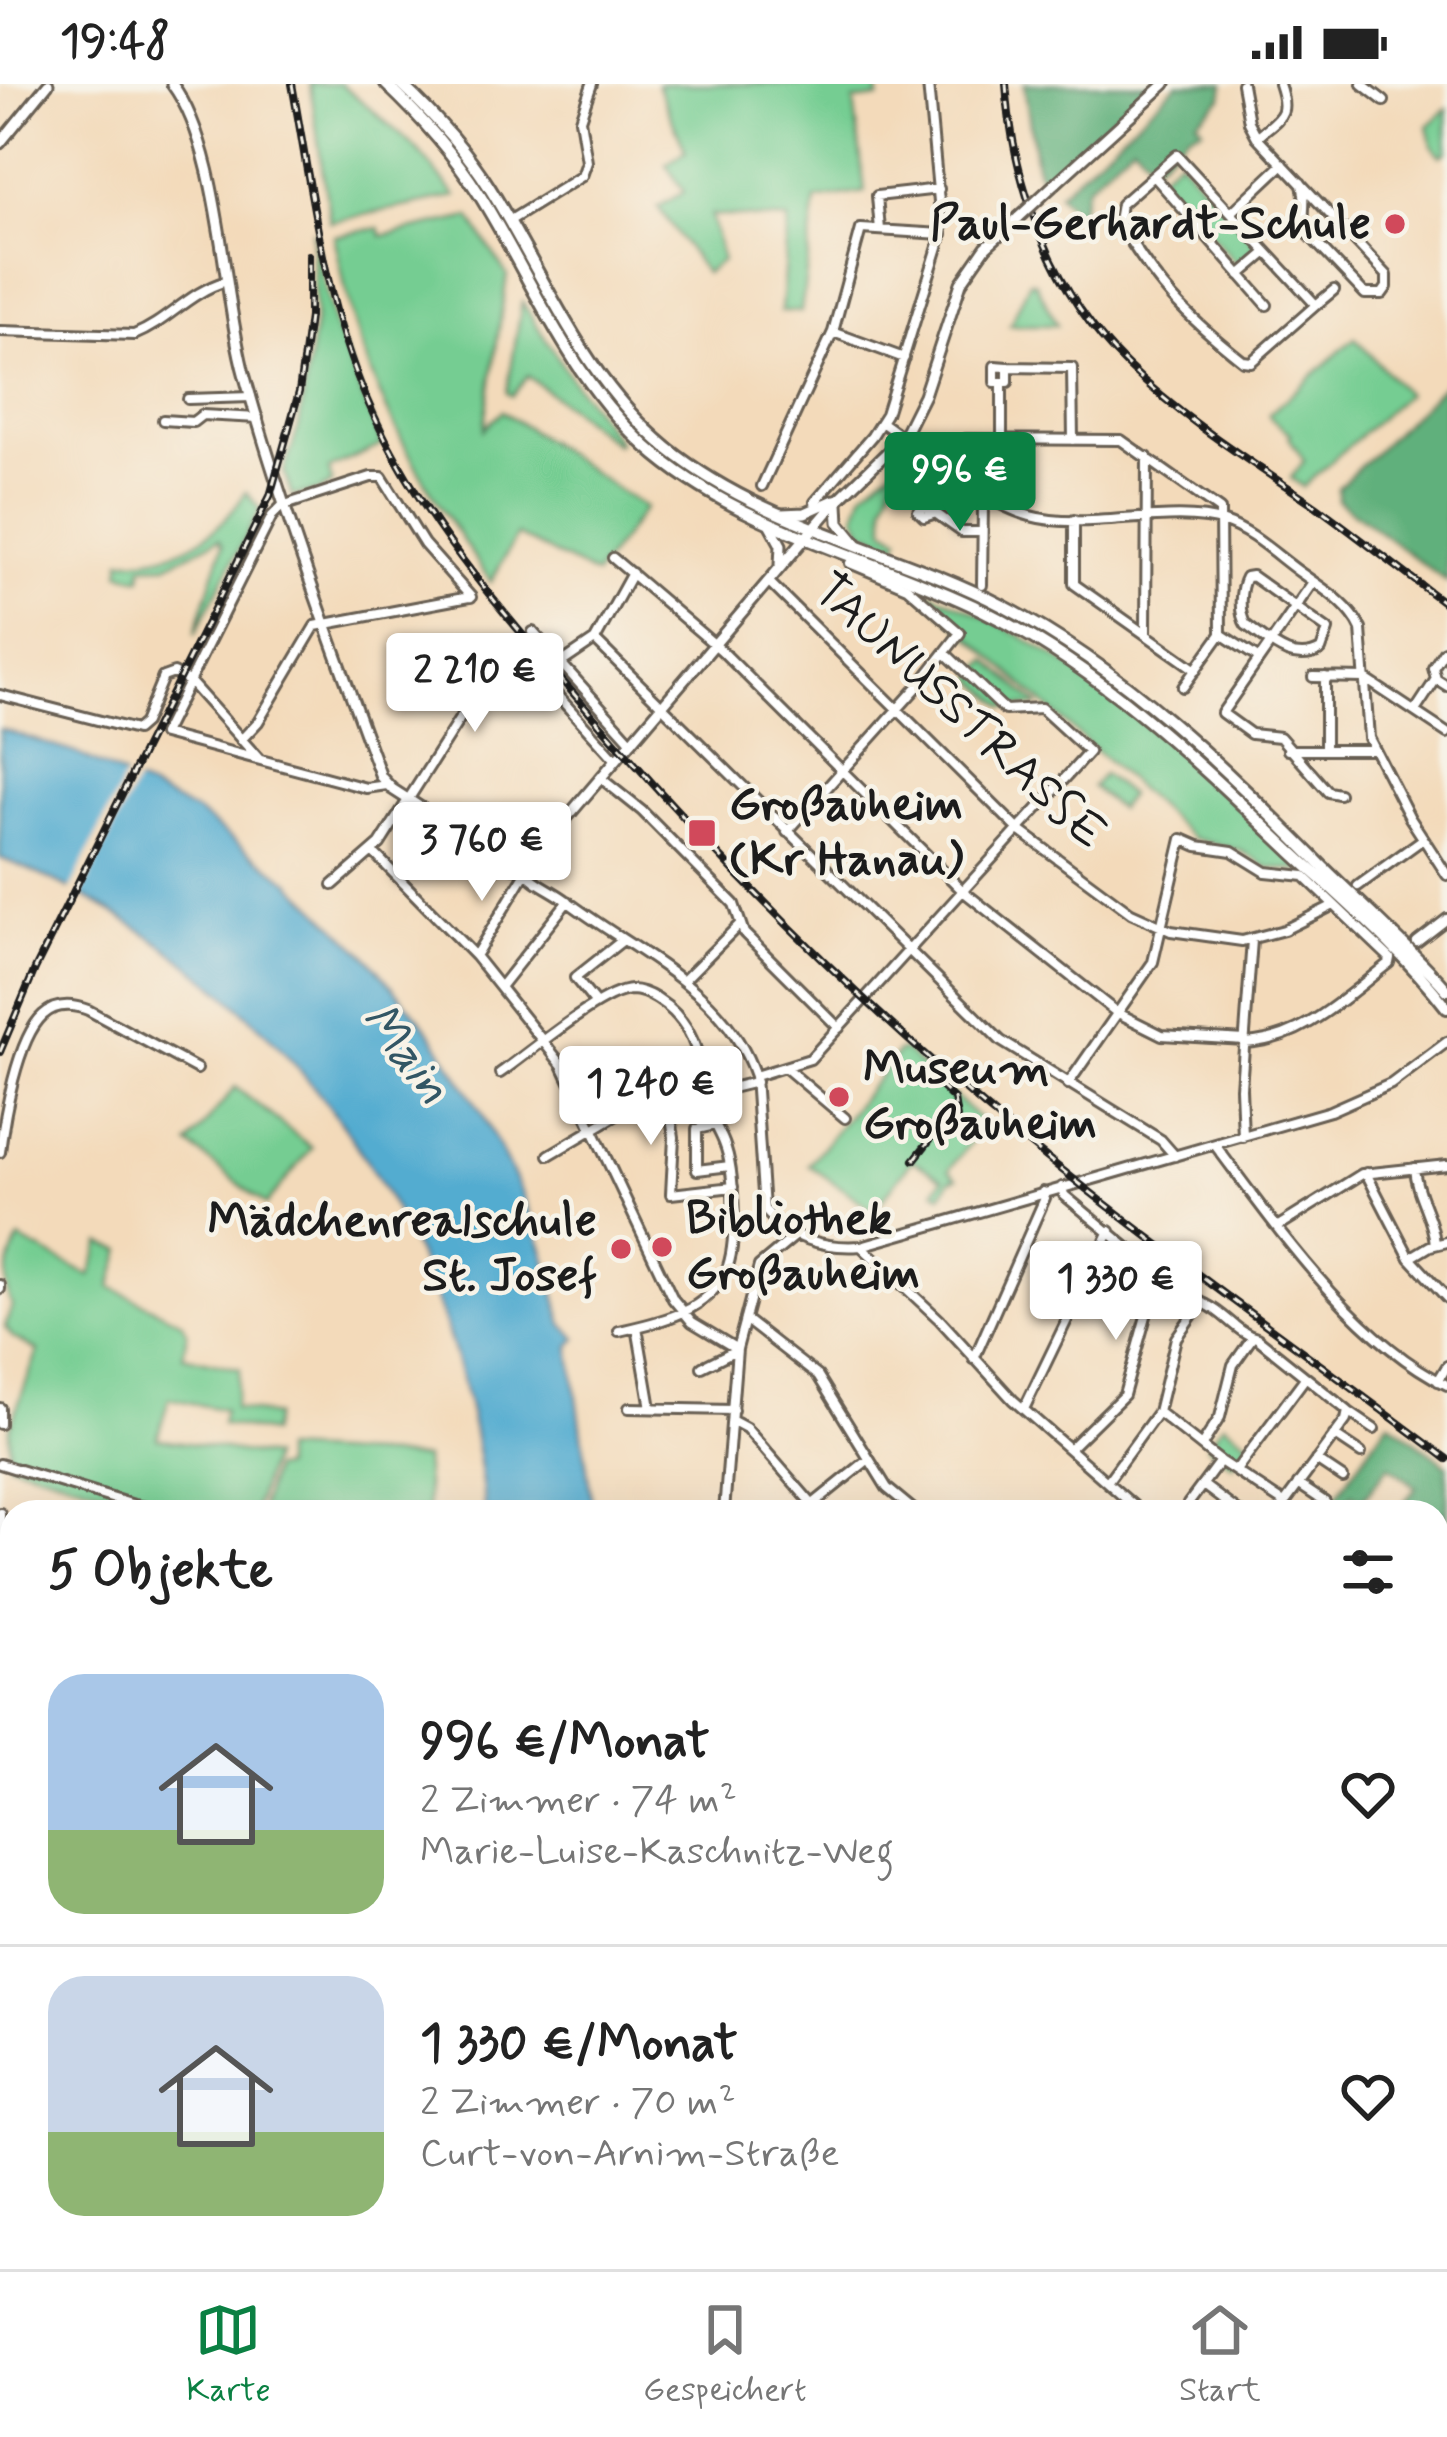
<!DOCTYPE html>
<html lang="de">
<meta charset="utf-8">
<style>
:root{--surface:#fff;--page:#f2f2f2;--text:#222;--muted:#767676;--line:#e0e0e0;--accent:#0b8043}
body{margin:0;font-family:Mynerve,sans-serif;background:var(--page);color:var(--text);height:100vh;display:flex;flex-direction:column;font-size:45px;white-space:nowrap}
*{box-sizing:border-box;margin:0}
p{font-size:39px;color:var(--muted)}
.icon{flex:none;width:66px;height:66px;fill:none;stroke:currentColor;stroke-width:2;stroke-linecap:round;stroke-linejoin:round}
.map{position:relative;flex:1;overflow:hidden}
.drawer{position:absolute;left:0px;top:1416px;width:1449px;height:771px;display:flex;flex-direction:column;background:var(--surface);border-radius:36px 36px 0 0;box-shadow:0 12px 48px #0002}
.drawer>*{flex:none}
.price{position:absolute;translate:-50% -102px;padding:0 27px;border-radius:12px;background:#fff;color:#222;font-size:39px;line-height:78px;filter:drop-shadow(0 3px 6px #0008)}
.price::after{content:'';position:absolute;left:50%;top:72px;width:36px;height:27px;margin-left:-18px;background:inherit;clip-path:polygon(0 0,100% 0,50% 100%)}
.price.on{background:var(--accent);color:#fff}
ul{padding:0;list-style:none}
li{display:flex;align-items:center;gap:36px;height:300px;padding:0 48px}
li+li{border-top:3px solid var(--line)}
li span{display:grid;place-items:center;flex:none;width:336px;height:240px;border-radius:36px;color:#555}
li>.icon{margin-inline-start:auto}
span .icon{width:144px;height:144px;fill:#fffc;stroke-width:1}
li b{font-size:51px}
h2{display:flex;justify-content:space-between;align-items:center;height:144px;padding:0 48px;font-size:51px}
.status{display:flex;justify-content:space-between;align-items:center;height:84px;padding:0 60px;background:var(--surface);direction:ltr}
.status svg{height:33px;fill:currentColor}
.dock{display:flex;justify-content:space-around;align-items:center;height:168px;border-top:3px solid var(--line);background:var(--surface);font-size:33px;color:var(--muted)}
.dock a{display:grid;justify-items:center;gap:6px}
.dock .on{color:var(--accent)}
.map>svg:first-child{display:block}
.green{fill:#75cd92;stroke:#487457;stroke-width:3}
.forest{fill:#60b07c;stroke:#3e664c;stroke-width:3}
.water{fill:#53acd0;stroke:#386476;stroke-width:3}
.pier{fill:#f3daba}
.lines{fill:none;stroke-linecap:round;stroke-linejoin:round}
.stream{stroke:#53acd0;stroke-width:3}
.minor-casing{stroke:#675e53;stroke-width:14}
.tertiary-casing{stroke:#675e53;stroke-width:15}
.secondary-casing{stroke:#675e53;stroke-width:16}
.minor{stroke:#fff;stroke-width:8}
.tertiary{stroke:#fff;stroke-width:9}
.secondary{stroke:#fff;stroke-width:10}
.rail-casing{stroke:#1c1c1c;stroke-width:8}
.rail{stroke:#f7f3e8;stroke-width:3;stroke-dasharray:9;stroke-linecap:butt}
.tertiary-bridge-casing{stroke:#675e53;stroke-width:15;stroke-linecap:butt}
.tertiary-bridge{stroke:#fff;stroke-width:9}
.poi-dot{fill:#d1495b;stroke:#f7f3e8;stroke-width:4.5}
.labels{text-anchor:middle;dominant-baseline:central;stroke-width:9;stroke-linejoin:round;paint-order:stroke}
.poi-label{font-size:48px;font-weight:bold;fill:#1c1c1c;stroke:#f7f3e8;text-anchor:start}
.street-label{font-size:48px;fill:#1c1c1c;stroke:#f7f3e8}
.water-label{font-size:51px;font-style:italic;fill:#325664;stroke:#f7f3e8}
</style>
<div class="status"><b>19:48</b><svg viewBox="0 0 49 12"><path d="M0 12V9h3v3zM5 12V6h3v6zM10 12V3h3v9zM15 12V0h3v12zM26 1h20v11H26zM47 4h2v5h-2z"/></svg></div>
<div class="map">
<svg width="1447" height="2185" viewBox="0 0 1447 2185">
<rect width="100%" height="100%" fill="#f7f3e8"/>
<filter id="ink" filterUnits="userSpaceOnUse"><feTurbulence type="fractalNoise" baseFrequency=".00833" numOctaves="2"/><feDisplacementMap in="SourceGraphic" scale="24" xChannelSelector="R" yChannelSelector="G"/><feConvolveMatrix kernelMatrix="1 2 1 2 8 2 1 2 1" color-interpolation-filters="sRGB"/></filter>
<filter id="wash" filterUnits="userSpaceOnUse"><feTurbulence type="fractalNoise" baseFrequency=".004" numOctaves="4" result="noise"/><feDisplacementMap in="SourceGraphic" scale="48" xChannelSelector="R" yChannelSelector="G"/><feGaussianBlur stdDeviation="2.7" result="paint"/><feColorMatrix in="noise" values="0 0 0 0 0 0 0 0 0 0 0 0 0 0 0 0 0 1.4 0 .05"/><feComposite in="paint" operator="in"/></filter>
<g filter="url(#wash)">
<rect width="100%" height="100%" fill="#f3daba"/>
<!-- green -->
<path class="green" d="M310,0H340L350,7L416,64L456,112L330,138Z
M657,0H877L879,14L854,17L865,108L816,116L801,228L781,227L788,136L711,131L722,177L705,189L658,123L684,108L666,80L686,68Z
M1447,25V67L1441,72L1432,61L1428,42Z
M1178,74L1259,163L1238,181L1158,92Z
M470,133L507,191L484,345L502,327L645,424L595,491L517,451L491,498C435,418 383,337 355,243C346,214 341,182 334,152L379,144L382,152Z
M312,146L334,242L382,361L329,385L332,399L319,407L292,412L284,388L299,342L315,239Z
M1030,197L1036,199L1057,241H1010Z
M522,218L572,296L618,357L616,360L528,292L512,312L507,309Z
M1355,254L1406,310L1303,403L1291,394L1304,377L1289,353L1291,350L1270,334L1269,330Z
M997,358L999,391L989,403L955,382L965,359Z
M903,375H913L937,385L932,391L897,386L885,420V444L900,453L897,461L863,446L856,431L864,407Z
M246,408L260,425L195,550L223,461L219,455L166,481L143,482L141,494L120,489L122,476C177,476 217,454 246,408Z
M915,503C1071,557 1186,673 1303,784L1299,787L1267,783L1241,767L1192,754Z
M988,576L1037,620L1038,622L1005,623L977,597L974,592Z
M1103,690L1129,711L1118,725L1092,703Z
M899,967H905L985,1040L949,1086L957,1094L950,1096L942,1111L935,1106L943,1094L912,1076L874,1127L809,1081Z
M235,1003L312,1064L266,1121L189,1061Z
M19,1155L90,1192L101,1159L122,1166L111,1203L182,1238L187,1248L183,1272L240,1285L234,1324L274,1332L270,1349L221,1340L224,1326L169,1314L157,1354L271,1373L254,1428C168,1428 91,1403 9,1379V1345L38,1267L12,1253L5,1243L12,1222C0,1199 9,1177 19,1155Z
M1223,1339L1250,1358L1233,1381L1207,1362Z
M282,1366L424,1374L428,1428H260L272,1385L282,1384Z
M1437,2058L1447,2061V2114L1437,2116Z
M414,2175H487L489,2185H417Z"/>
<!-- forest -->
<path class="forest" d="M1024,0H1149L1044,95L1037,88Z
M1177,0H1224L1222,14L1197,36L1203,44L1189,49L1154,82L1133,59L1087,102L1078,131L1058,110Z
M1447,298L1445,323L1447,498L1338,417V404Z
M1389,1337L1447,1381V1441L1442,1428L1437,1440V1428H1397L1416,1403L1389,1382L1362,1417L1352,1410L1339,1428H1325Z
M1446,1484L1447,1567L1437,1584V1524L1443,1522Z"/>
<!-- water -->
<path class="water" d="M0,645L76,669L198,729L290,798L368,873L429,946L481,1028L523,1111L543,1165L563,1240L577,1254L570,1262L593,1428H485C460,1138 273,878 0,774Z
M544,2175H647L649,2185H545Z"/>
<!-- pier -->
<path class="pier" d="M128,686L140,691L79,816L68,810Z"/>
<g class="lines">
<!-- stream -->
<path class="stream" d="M1064,2175L1074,2185"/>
</g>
</g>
<g filter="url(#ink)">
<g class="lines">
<!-- minor casing -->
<g class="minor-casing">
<path id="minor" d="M1242,0L1249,38L1257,53L1387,191V203L1382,210H1365L1307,149C1299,132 1309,117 1301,99
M1362,0L1384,17
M1257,53C1281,32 1290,32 1279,0
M1177,71L1316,221L1251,278L1243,277C1182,229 1158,203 1118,137L1121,120Z
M1154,92L1267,221
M1231,129L1283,80
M509,137L582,92L587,78L580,35L592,0
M880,146L877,112L939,105
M1240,191L1266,169
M1316,221L1334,206
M0,247L134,251C169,237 188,208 227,197
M833,248L904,274
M1008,283L1072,284L1073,356
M188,315L251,313
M163,336L193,338L202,331L258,334
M881,338C925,368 980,418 1030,432C1086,448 1171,421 1224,438C1252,447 1277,472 1301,489C1323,505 1349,519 1361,545L1369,654L1410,734L1447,791
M966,355L1121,356L1220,426L1221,550L1183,603
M762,402L833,248L861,145L942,150
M815,418L872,352L886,330L942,150L928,0
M933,430L924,433L918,427L927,423L962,448H982
M1074,436V500L1196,586
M613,474L721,566L963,807L1116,928L1162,951L1245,956
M1252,492L1328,546L1321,566C1292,582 1269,557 1246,541C1238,529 1240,504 1246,493Z
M769,498L1019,746L1131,829L1171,847L1242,857L1284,846L1334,821
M1313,498L1222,629L1251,650L1280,653L1328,708L1339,710
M982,501L983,420L1002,388V298H995V282L1008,283V298H1002
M533,548L632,658
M1146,550L1147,373
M1221,550L1258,574
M595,556L1001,957L1161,1056L1175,1072
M561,579L595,556L632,489
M1313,593L1364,594L1447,649
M1436,595L1447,602
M0,611L136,646L144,639L163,593L174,589L190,598L259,675
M1415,627L1436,595L1433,584L1444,567
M241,656L258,638L315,542L469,513
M1288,666H1374
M1325,666V593
M602,695L642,727L734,820L744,849L839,944
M387,701L366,704L163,650L272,432L282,422L371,393H382L424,460L471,513
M787,748L920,600L960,549L907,503L850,479
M373,768L475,872L562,981L673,1215L692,1238L737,1265
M523,785C533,799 553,806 567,817C634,868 726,905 755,992L764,1125C788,1154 824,1165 861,1162L1330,1027L1391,1000L1447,958
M333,801L380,760L471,617L516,566L616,676
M1358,802L1423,755
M1417,858L1447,835
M475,872L525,790
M684,896L739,841
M500,903L568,817
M596,920L575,894L623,856
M787,985L845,1034
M500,989C528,970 601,907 631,906C641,906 649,910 657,915C699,941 700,982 710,1026C713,1039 720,1048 724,1059C735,1086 738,1160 726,1187C707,1229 659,1238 619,1247
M755,992L810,975L1089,668L1041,624L1005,626L945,569
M1068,1000L1153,878L1182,755L1198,762L1232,767L1266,788L1304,792L1390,874L1389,879C1345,913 1303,956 1245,959
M667,1007L674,1053L671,1110L733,1103
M715,1041L697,1045V1086L730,1082
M1243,1053L1241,1004L1252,856
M1215,1061C1276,1142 1354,1256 1447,1301
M0,1068C4,1034 17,955 43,931C56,919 72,920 88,926L197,985
M549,1071L654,1009L723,1006L756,998
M1414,1084C1416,1112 1433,1132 1435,1160
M1366,1089L1410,1174L1447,1214
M1062,1103L1064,1111L1158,1189L1124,1311L1069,1365
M1277,1143L1362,1090L1447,1081
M862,1163L940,1236L1013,1316L1141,1428
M1410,1174L1430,1162L1447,1158
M1158,1189C1174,1201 1189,1213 1207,1221C1226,1230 1237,1249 1257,1254L1348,1327L1346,1336L1278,1428
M0,1201V1205
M745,1235L818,1292L887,1404L916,1428
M637,1243L651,1324
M974,1275L1045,1114L1043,1108
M702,1283L736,1266
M1438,1297L1447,1282
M0,1324V1340
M629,1324L733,1326
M1024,1325L1110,1147
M1158,1328L1220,1377L1284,1419
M1349,1328L1374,1345
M733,1337L746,1344L819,1428
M1334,1351L1361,1369
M1202,1361L1220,1333L1233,1281L1252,1254
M1316,1376L1343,1394
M0,1380L134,1421L177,1428
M1237,1385L1305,1294
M1107,1398L1158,1328L1176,1254L1200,1220
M1298,1400L1325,1418
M1203,1401L1239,1428
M813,1420L869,1375
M724,1428L737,1265L745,1235L759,1182L795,1152
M1190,1428L1188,1420L1220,1377
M0,1429V1469
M0,1568L12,1569
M0,1717L12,1718
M0,1841L12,1842
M0,2096L12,2097
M1437,2155L1445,2141L1447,2125
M1421,2185L1426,2175"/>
</g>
<!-- tertiary casing -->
<g class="tertiary-casing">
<path id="tertiary" d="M172,0C221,65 222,212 245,293C282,426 333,562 381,693L392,705L513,783L523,785L836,418L903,353L924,311L961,199L986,163L1019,133
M0,59L48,0
M1056,99L1165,0
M838,420L839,438L857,460
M782,430L805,429L834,416
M770,441L781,461L780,481"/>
</g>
<!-- secondary casing -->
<g class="secondary-casing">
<path id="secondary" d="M386,0C421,33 453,69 479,110C535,200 572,301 656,371C749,448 874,473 982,526C1103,585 1197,678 1294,770C1347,819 1403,867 1447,924
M401,0C434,31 465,64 489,103C545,192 583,295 667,364C765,443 893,465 1003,522C1128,587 1226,686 1325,785C1366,825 1409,863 1447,906
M1437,2127L1447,2125
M1113,2175L1123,2185
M817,2185L893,2175"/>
</g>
<!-- minor -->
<use href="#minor" class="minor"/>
<!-- tertiary -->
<use href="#tertiary" class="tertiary"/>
<!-- secondary -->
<use href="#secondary" class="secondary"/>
<!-- rail casing -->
<g class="rail-casing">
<path id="rail" d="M292,0C312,108 323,214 367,316C418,434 503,529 587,625C720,780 866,926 1024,1055C1160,1167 1306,1268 1447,1375
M1006,0C1013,101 1052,208 1126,280C1182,335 1251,378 1316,422C1360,454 1403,488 1447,521
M0,968L35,885L270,412L299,308L309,233V171
M914,1076L933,1052L957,1034L954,1015L934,996"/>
</g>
<!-- rail -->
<use href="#rail" class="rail"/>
<!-- tertiary-bridge casing -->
<g class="tertiary-bridge-casing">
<path id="tertiary-bridge" d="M1019,133L1056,99"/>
</g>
<!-- tertiary-bridge -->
<use href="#tertiary-bridge" class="tertiary-bridge"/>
</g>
</g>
<!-- markers -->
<g class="poi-dot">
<circle cx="1395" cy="140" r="12"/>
<rect x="687" y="734" width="30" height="30" rx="6"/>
<circle cx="839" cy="1013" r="12"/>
<circle cx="662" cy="1163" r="12"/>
<circle cx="621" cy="1165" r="12"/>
</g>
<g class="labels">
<!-- poi labels -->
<g class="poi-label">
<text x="1371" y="140" text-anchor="end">Paul-Gerhardt-Schule</text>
<text x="729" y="721">Großauheim<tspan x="729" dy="55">(Kr Hanau)</tspan></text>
<text x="863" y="985">Museum<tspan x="863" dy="55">Großauheim</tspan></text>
<text x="686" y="1135">Bibliothek<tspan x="686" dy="55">Großauheim</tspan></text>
<text x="597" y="1137" text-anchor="end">Mädchenrealschule<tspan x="597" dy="55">St. Josef</tspan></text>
</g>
<!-- street labels -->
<g class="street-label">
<text transform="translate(959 628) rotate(43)">TAUNUSSTRASSE</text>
</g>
<!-- water labels -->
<g class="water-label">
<text transform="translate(405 970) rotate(53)">Main</text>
</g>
</g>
</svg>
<b class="price on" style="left:960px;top:450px">996 €</b>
<b class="price" style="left:475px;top:651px">2 210 €</b>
<b class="price" style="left:482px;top:820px">3 760 €</b>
<b class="price" style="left:651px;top:1064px">1 240 €</b>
<b class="price" style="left:1116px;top:1259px">1 330 €</b>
<section class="drawer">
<h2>5 Objekte<svg class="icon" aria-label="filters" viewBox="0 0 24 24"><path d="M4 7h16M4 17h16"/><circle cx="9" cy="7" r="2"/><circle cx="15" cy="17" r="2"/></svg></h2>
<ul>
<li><span style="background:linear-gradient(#a9c7e8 65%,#8fb573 0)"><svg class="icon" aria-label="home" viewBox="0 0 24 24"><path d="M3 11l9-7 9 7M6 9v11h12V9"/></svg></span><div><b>996 €/Monat</b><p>2 Zimmer · 74 m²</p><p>Marie-Luise-Kaschnitz-Weg</p></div><svg class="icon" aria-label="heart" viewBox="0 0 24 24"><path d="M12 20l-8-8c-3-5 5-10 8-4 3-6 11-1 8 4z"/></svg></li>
<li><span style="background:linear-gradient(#c9d6e8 65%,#8fb573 0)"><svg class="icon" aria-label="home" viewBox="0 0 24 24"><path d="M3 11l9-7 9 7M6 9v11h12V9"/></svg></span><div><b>1 330 €/Monat</b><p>2 Zimmer · 70 m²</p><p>Curt-von-Arnim-Straße</p></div><svg class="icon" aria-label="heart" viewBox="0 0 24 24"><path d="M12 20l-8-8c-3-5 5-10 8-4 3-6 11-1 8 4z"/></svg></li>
</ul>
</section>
</div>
<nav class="dock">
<a class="on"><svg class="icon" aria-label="map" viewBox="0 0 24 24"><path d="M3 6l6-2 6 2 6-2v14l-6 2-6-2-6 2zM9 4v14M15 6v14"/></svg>Karte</a>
<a><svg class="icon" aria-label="saved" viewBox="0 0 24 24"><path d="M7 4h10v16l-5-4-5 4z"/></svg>Gespeichert</a>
<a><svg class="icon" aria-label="home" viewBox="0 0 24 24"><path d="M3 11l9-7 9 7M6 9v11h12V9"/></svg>Start</a>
</nav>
